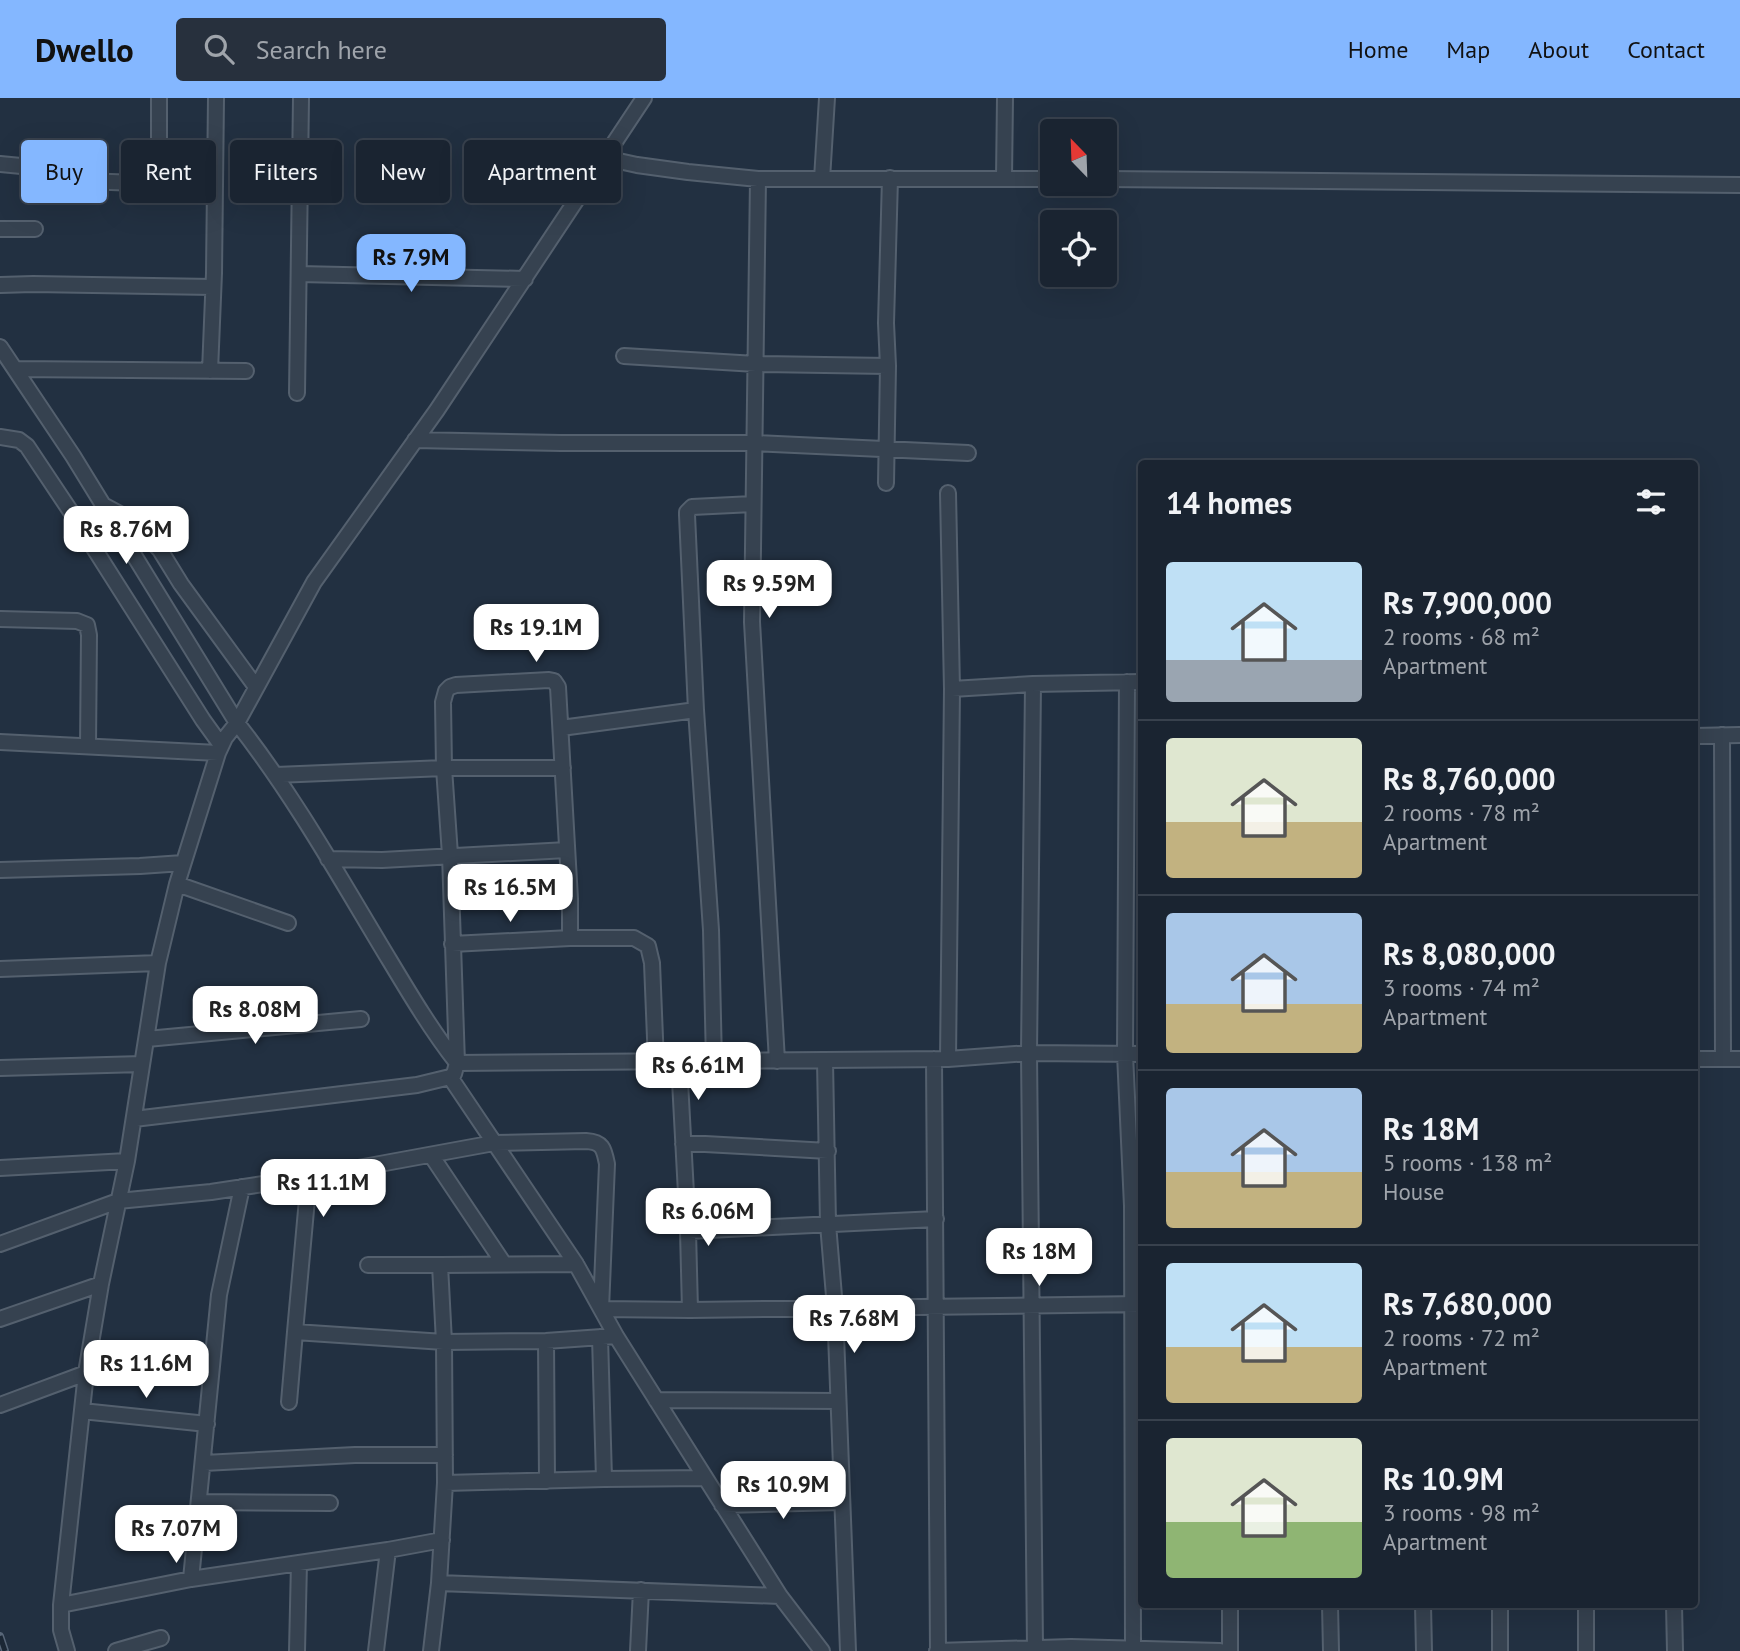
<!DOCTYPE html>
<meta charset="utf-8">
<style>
:root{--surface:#1a2431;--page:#27303d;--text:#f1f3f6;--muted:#9fa4ab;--line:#38414d;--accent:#84b7ff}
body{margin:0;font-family:"PT Sans",sans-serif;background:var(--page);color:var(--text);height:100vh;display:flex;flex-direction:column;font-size:26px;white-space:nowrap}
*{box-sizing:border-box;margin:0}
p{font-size:23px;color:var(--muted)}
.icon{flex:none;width:38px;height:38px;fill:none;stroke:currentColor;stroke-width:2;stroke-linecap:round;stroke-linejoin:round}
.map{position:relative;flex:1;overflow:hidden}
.details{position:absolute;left:1138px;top:362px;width:560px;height:1148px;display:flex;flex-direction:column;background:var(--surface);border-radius:7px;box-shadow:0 7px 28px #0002,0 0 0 2px var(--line)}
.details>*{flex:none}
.hud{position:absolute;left:21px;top:42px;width:665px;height:63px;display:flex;gap:14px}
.needle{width:46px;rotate:337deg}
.controls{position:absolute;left:1040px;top:21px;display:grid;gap:14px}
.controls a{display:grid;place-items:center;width:77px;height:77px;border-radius:7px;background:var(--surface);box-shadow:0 7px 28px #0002,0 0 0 2px var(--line);font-size:35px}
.price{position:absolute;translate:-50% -60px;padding:0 16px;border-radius:14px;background:#fff;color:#222;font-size:23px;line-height:46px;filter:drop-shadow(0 2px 4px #0008)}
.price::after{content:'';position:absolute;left:50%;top:42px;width:21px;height:16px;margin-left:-10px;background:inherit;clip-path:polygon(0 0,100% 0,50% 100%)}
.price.current{background:var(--accent);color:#111}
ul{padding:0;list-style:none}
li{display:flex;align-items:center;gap:21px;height:175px;padding:0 28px}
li+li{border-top:2px solid var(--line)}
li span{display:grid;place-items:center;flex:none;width:196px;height:140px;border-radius:7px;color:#555}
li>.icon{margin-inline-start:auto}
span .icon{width:84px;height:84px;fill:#fffc;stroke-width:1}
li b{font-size:30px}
h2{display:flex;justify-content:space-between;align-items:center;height:84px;padding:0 28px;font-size:30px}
.chip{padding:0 24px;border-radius:7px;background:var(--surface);box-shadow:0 7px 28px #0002,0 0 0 2px var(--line);font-size:24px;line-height:63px}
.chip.current{background:var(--accent);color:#111}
header{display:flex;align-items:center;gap:42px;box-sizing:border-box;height:98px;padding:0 35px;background:var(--accent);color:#111}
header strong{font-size:33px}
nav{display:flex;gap:38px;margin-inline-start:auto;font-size:24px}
.search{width:490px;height:63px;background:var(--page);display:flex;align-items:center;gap:18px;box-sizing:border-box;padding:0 24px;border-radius:7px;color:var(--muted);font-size:26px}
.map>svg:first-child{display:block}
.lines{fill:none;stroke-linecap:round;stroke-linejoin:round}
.street-casing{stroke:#54606e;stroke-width:18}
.street{stroke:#364250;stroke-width:14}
.rail-casing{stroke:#586678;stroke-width:8}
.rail{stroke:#1b2735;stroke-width:5;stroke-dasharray:16;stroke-linecap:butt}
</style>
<header>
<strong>Dwello</strong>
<div class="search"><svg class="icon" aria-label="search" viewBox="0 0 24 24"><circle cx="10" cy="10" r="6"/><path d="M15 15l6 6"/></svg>Search here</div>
<nav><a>Home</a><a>Map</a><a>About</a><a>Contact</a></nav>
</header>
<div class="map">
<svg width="1740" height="1553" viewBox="0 0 1740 1553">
<rect width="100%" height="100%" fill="#223041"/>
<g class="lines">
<!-- street casing -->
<g class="street-casing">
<path id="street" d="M605,60L637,67L688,74L758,81H1052
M0,66L42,70C50,72 52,79 59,82L215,88
M1004,80L1005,0
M758,81L752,524L777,963
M822,81L827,0
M1104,81L1740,87
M159,86V0
M0,131H35
M299,176L525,181
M0,187L33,186L213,189
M0,249L73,358L237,625C295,699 341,782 390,863C411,898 432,933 457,965
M624,258L756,266L888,268
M15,271L246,273
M210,273L214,175L216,0
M297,295L301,0
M0,339L19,342L27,348L71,414L203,622L221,647
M415,342L561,345H754L968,355
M886,385L888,268L886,225L890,80
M948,395L952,591
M103,407L131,422L160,452L181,486L256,589
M0,521L77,523L87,527L89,537L88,648
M1127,584L1125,956L1132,1108L1133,1551
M1033,586L1029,955L1035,1550
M561,630L696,612
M1722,637L1723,961
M1694,638L1740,637
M0,644L218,655
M276,677L444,670H563
M328,761L382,762L567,752
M0,772L140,768L183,765
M177,786L288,825
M452,846L570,840
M0,871L158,865
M147,941L361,921
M934,961L938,1553
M948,961L952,591L1033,586L1141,584
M1694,961H1740
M825,963L828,1126L835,1210L848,1553
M679,964L688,1133L690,1212
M714,964L711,832L696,612L687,417V414L692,409L753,406
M457,965L948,961L1029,955L1141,956
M0,970L142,966
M450,979L576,1166L616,1238L780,1498L822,1553
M134,1021L417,987L450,979L454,976L457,965L450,757L444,670L443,604L446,593L450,589L456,587L549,582L554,583L558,589L570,801V840H634L648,848L652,865L656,965
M683,1046H705L828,1053
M431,1057L504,1166
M0,1070L127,1063
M309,1079L295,1234L444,1244L546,1243L616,1238
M688,1133L936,1121
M0,1146L118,1103L211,1094L309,1079L494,1045L586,1043C603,1044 604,1051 607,1066L601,1211L690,1212L1141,1206
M576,1166L440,1167L444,1244L445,1385L604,1381L705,1380
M368,1167H440
M0,1221L101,1186
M600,1239L604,1381
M546,1243L547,1383
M656,1302L838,1303
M289,1304L295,1234
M0,1307L86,1275
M82,1313L207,1326
M204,1365L355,1357H445
M445,1385L439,1485L780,1498
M200,1404L330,1405
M722,1407L842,1404
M388,1452L442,1442
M191,1481L219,1197L242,1089
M61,1507L191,1481L299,1465
M1230,1507V1553
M1330,1507L1331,1553
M1423,1507L1424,1553
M1500,1507V1553
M1674,1507L1675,1553
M67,1553L61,1532V1507L86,1275L101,1186L127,1063L158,865L177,786L218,655L225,640L237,625L314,484L437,312L644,0
M116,1553L161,1540
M297,1553L299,1465L388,1452L376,1553
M431,1553L439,1485
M638,1553L641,1492
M937,1553L1071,1549L1220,1553
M1586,1553V1507"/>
</g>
<!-- street -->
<use href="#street" class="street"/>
<!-- rail casing -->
<g class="rail-casing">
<path id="rail" d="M0,1538L5,1553"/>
</g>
<!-- rail -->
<use href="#rail" class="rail"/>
</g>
</svg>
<div class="controls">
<a><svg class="needle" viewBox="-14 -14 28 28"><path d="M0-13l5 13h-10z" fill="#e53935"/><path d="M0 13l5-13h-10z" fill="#9fa4ab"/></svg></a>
<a><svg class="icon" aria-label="locate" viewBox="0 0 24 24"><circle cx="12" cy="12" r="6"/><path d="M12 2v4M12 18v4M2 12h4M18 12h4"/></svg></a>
</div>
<b class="price current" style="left:411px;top:196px">Rs 7.9M</b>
<b class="price" style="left:126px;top:468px">Rs 8.76M</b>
<b class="price" style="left:769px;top:522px">Rs 9.59M</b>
<b class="price" style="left:536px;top:566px">Rs 19.1M</b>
<b class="price" style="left:510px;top:826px">Rs 16.5M</b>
<b class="price" style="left:255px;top:948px">Rs 8.08M</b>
<b class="price" style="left:698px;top:1004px">Rs 6.61M</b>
<b class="price" style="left:323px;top:1121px">Rs 11.1M</b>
<b class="price" style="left:708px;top:1150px">Rs 6.06M</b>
<b class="price" style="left:1039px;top:1190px">Rs 18M</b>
<b class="price" style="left:854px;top:1257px">Rs 7.68M</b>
<b class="price" style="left:146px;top:1302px">Rs 11.6M</b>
<b class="price" style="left:783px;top:1423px">Rs 10.9M</b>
<b class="price" style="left:176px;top:1467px">Rs 7.07M</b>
<div class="hud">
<a class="chip current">Buy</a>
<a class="chip">Rent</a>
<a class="chip">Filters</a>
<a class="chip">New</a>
<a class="chip">Apartment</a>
</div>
<section class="details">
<h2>14 homes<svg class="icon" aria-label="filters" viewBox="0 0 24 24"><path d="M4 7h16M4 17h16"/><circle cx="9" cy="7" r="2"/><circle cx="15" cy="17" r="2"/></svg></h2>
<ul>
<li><span style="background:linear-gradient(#bfe0f5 70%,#9aa5b1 0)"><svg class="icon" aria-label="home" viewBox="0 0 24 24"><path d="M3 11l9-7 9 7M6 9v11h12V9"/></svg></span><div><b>Rs 7,900,000</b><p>2 rooms · 68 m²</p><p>Apartment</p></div></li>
<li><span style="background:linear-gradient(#dfe7d0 60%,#c2b280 0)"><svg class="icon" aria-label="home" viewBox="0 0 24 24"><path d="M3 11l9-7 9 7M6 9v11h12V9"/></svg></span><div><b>Rs 8,760,000</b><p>2 rooms · 78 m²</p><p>Apartment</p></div></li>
<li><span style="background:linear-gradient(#a9c7e8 65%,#c2b280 0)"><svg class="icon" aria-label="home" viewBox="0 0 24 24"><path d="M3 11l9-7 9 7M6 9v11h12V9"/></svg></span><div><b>Rs 8,080,000</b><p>3 rooms · 74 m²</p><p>Apartment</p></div></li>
<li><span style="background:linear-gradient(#a9c7e8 60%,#c2b280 0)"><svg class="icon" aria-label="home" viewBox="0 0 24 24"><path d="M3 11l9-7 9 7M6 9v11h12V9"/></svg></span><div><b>Rs 18M</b><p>5 rooms · 138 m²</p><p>House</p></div></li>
<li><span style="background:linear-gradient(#bfe0f5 60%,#c2b280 0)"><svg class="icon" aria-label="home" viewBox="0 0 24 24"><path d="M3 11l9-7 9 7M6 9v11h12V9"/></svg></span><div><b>Rs 7,680,000</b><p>2 rooms · 72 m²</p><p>Apartment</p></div></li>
<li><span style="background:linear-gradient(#dfe7d0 60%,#8fb573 0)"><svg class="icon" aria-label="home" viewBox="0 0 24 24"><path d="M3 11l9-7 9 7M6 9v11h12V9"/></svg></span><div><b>Rs 10.9M</b><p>3 rooms · 98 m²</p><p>Apartment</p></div></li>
</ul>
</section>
</div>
